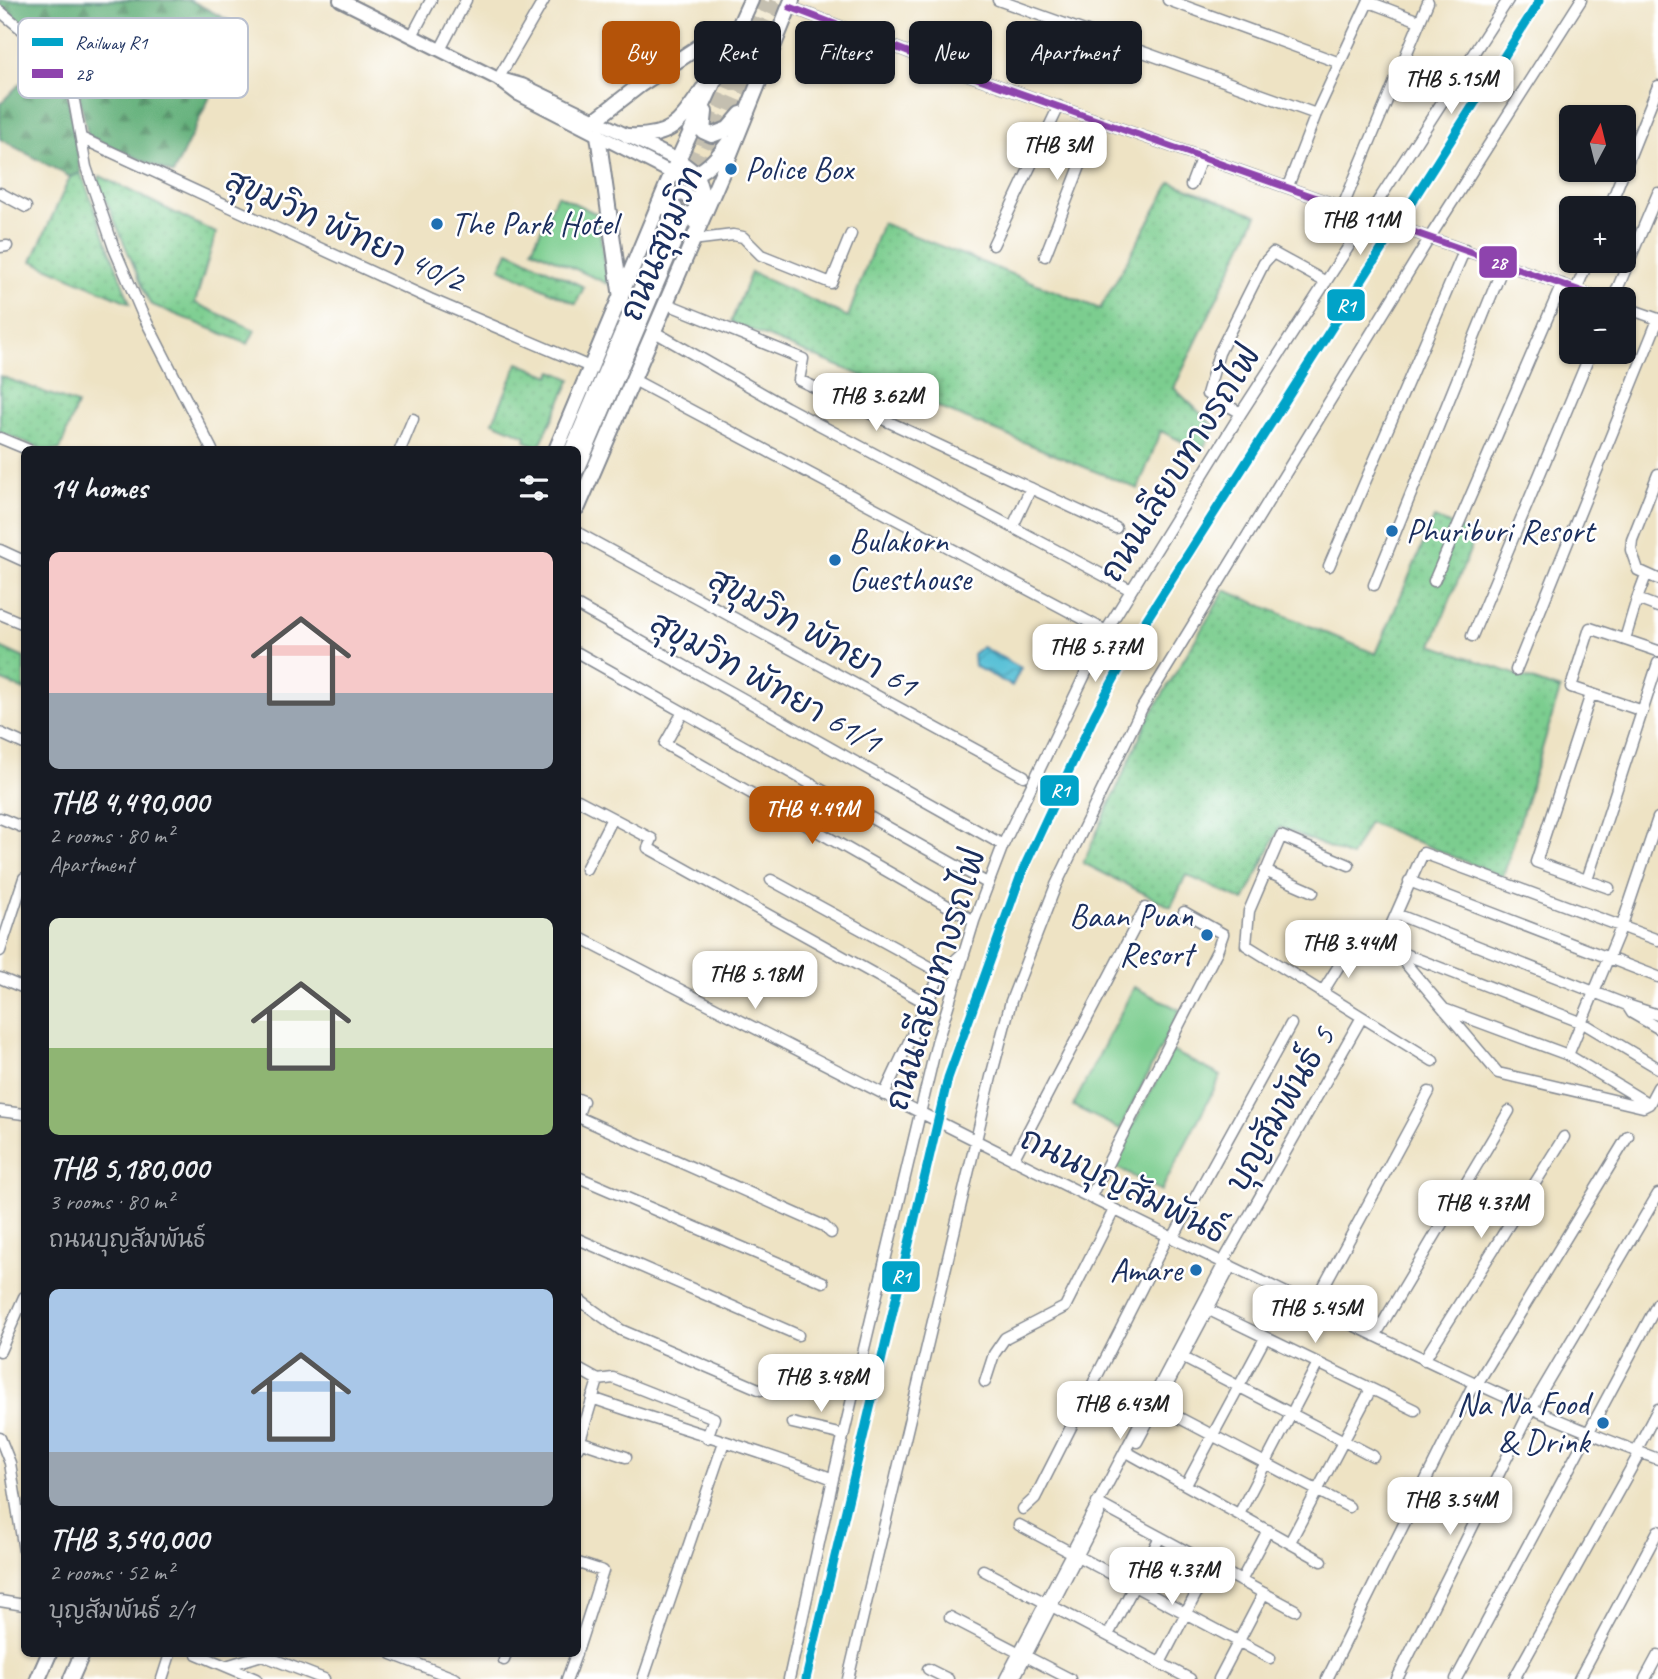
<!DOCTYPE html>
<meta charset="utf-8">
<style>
:root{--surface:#171b24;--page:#242831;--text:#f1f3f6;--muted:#9ea1a6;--accent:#b45309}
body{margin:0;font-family:Caveat,"Playpen Sans Thai",sans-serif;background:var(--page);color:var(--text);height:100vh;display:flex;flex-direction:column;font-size:26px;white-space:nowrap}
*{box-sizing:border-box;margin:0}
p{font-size:23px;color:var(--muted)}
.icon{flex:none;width:38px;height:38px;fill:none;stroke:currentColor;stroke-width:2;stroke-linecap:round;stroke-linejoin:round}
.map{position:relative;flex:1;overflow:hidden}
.sheet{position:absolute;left:21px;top:446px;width:560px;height:1211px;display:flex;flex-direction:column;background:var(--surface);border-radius:10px;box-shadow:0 2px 5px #0004}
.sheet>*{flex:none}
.guide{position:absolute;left:602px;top:21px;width:665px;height:63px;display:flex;gap:14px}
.needle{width:46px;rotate:7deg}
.controls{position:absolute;left:1559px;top:105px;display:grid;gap:14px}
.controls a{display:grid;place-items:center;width:77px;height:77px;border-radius:10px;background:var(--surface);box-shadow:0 2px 5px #0004;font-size:35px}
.price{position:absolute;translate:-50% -60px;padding:0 16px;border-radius:14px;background:#fff;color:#222;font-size:23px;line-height:46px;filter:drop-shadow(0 2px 4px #0008)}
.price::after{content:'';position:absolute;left:50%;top:42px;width:21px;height:16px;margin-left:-10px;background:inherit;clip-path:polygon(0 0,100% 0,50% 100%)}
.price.current{background:var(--accent);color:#fff}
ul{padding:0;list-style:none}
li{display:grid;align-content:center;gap:14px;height:371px;padding:0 28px}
li span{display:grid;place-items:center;height:217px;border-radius:10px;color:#555}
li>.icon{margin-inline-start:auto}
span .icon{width:126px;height:126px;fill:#fffc;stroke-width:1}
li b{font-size:30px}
h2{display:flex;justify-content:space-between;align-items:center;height:84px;padding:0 28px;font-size:30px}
.chip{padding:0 24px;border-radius:10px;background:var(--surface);box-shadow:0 2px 5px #0004;font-size:24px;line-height:63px}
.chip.current{background:var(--accent);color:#fff}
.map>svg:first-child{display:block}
.grass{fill:url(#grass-dots);stroke:#4b7e76;stroke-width:2}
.forest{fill:url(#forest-firs);stroke:#40706c;stroke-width:2}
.green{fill:#7bcd8f;stroke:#4b7e76;stroke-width:2}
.water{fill:url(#water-waves);stroke:#3a789a;stroke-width:2}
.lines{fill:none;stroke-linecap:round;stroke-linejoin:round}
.highway-tunnel{stroke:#c4bfb0;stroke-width:14;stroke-dasharray:14 7;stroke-linecap:butt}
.minor-casing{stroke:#848991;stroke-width:13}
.major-casing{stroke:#848991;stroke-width:16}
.highway-casing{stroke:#848991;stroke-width:18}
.minor{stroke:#fff;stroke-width:10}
.major{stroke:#fff;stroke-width:12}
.highway{stroke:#fff;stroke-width:14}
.bus-1-casing{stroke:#fff;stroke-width:12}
.bus-1{stroke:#8e44ad;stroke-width:7}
.rail-1-casing{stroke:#fff;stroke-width:14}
.rail-1{stroke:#01a3c8;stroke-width:9}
.poi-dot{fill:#1f6fb2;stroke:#fff;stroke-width:2.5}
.labels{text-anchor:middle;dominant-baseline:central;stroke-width:5;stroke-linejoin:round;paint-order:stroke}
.poi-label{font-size:33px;fill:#1b2f5e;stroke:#fff;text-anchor:start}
.street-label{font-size:33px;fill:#1b2f5e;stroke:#fff}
.key{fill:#fff;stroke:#bbc1cf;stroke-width:2}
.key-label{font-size:19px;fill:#1b2f5e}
.line-badge{stroke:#fff;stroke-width:2.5}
.badge-label{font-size:19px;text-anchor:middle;font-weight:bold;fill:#fff}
</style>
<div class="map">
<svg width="1658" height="1679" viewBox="0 0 1658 1679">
<defs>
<pattern id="grass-dots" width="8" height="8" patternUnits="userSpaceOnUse" patternTransform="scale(1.75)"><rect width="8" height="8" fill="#7bcd8f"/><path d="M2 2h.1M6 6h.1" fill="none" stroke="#6ab07e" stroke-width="1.8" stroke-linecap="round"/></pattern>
<pattern id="forest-firs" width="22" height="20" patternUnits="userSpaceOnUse" patternTransform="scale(1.75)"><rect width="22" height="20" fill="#64b07a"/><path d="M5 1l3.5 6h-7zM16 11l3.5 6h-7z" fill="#529067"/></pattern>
<pattern id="water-waves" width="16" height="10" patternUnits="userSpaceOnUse" patternTransform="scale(1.75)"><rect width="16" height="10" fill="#5ac1d7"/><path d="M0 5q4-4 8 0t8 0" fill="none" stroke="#4a9db2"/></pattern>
</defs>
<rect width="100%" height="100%" fill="#fff"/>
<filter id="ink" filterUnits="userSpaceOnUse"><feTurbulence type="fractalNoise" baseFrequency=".0143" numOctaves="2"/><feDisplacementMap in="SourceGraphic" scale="14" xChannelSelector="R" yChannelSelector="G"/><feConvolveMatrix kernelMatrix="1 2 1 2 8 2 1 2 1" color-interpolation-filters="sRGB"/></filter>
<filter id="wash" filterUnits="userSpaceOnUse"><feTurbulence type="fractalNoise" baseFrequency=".00686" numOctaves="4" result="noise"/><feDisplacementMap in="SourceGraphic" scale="28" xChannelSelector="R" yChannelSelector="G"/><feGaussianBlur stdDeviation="1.57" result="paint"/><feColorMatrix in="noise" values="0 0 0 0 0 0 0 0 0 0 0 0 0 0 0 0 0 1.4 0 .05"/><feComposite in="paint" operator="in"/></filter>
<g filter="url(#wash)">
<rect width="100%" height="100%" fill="#eee3c4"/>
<!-- grass -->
<path class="grass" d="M81,173L130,303L32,261L70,177Z
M100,176L216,233L195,303L255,330L248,344L150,304L98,182Z
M1171,182L1257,215L1174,388L1216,428L1201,451L1161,431L1138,489L731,322L751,272L848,317L882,223L1100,309Z
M509,251L584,287L576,304L500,268Z
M518,363L550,376L553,371L571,379L539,447L525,441L526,436L493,422Z
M0,376L77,404L60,450H45L0,432Z
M1434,518L1476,535L1432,645L1560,690L1503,877L1369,822L1351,857L1280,827L1244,901L1186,875L1171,907L1083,863L1148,719L1225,590L1376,654Z
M0,647L24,658V690L0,680Z"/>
<!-- forest -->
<path class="forest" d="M0,0H190L243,28L173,174L88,136L73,65L0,5Z
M45,58L63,71L81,173L70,177L0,139V104Z"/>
<!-- green -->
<path class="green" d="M557,195L597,214L608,284L532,249Z
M1134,987L1180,1010L1120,1129L1073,1106Z
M1172,1051L1221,1076L1161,1191L1112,1165Z"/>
<!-- water -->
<path class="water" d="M982,647L1021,668L1012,686L974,666L973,654Z"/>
</g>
<g filter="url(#ink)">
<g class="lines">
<!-- highway-tunnel -->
<path class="highway-tunnel" d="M705,169L777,0
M677,204L764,0"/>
<!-- minor casing -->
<g class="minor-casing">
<path id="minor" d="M998,0L1316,114
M1168,0L1340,63
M1369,2L1419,21
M790,7L960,72L1603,299
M0,11L68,68L86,167L114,248L142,313L212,450
M412,36L431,0
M440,50L466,0
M498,79L544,0
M81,138L430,299L590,367
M1191,185L1202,156
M1288,186L1316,114L1369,0
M0,193L26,207
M1343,206L1428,2
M1609,208L1658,86
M692,240L733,235L743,237L761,255L831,283L851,234
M993,245L1059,106
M0,247L7,246
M1045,256L1098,120
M1576,290L1588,261
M1613,299L1658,193
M665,303L803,359L799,380L1116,528
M1624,307L1658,319
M653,331L786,407L1131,590
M632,379L1106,631
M1241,413L1207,394L1219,353L1264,263L1273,253L1326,282
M0,438L29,450
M400,450L413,419
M1658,474L1632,540L1631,550L1638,570L1658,579
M1013,526L1031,488
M578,533L1024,776
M0,550L24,561
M1329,566L1465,249
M1646,575L1637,599L1658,607
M1434,581L1562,284
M1374,585L1504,264
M578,606L1003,845
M0,614L24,624
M1472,636L1591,352
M1625,639L1637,599
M578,653L987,883
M1516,670L1658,320
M1591,694L1536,862L1609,888
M1643,711L1571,687L1590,628L1658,651
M683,712L665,744L974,921
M0,733L24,744
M578,800L652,839L648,848L928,1004
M0,818L24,828
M1349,865L1281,836L1249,911L1246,945L1433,1061
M586,869L612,818
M1265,871L1313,892
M771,880L941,973
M1587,880L1658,663
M1409,881L1658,977
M1396,914L1627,1005L1658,1015
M578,937C810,1057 1042,1176 1278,1289C1404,1349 1527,1412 1658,1459
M1394,950L1583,1023L1658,1068
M0,951L24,878
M0,978L24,988
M1322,993L1348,951
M1627,1005L1632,1013L1658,1028
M1444,1009L1568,1055L1649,1104
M1568,1055L1622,925L1658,818
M884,1095L941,973L963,953
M578,1099L583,1101L578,1114
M1649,1104L1643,1107L1498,1073L1385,939L1423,853L1658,940
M1649,1104L1658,1087
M0,1111L24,1114
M578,1117L824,1226L831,1233
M1013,1160L1145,908
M578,1177L823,1282
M1090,1198L1217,951L1223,934L1184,912
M1173,1238L1291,1024
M578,1239L798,1335
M1223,1262L1362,1017
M578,1299L621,1330L761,1390
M1313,1306L1429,1092
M1205,1308L1415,1410
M1375,1336L1509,1111
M0,1351L24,1297
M1178,1355L1373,1456
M1424,1360L1564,1137
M578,1369L598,1380L613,1378L714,1418L707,1438
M985,1382L994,1354L1005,1338L1065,1307L1114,1210
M1477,1384L1628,1136
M592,1398C672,1426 754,1448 833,1479
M1151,1403L1349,1507
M792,1423L843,1435
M0,1438L10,1463L24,1551
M579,1441L626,1457
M1137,1442L1231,1266
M578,1447L598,1380
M1125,1451L1322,1561
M1636,1451L1658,1409
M1186,1485L1265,1338
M1097,1503L1295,1610
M1023,1509L1035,1498L1168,1236
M1239,1514L1318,1363
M1019,1525L1270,1658
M1290,1542L1371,1389
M578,1563L603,1571L578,1649
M983,1570L1190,1679
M1241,1581L1268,1530
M0,1601L24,1605
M950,1617L1070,1679
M1108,1635L1160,1537
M197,1654L256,1679
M392,1654L456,1679
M504,1660L506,1654
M1160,1663L1211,1565
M226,1666L262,1655L324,1679
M928,1669L948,1679
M162,1679L170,1654
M567,1679L576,1654
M643,1679L724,1442
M789,1679L833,1479L937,1042L974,921L1003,845L1106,631L1241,413L1508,0
M848,1679L991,1077L1011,1001L1056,885L1142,708L1430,237L1581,0
M1005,1679L1224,1263
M1014,1679L1099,1514
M1219,1679L1264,1593
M1327,1679L1474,1383
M1397,1679L1531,1409L1658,1194
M1456,1679L1658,1303
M1514,1679L1640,1452
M1579,1679L1658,1531
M1645,1679L1658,1655"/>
</g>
<!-- major casing -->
<g class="major-casing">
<path id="major" d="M340,0L498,79L518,94L672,173
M504,80L522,85L678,160"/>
</g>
<!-- highway casing -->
<g class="highway-casing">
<path id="highway" d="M705,112L703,131L712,135L728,129L741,114
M595,120L640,85L700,46L735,38
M598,135L621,298
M628,136C673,138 680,122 703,89
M678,160L696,174L706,208
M672,173C697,183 715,161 728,143
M663,207L674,195L684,193L696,202V223
M556,450L672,173L751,0
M572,450L675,208
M578,468L686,214
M578,507L728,159L792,0
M38,1679L49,1654
M71,1679L82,1654"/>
</g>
<!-- minor -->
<use href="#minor" class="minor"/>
<!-- major -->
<use href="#major" class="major"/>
<!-- highway -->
<use href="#highway" class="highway"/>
<!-- bus-1 casing -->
<g class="bus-1-casing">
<path id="bus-1" d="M790,7L960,72L1603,299"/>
</g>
<!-- bus-1 -->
<use href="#bus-1" class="bus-1"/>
<!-- rail-1 casing -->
<g class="rail-1-casing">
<path id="rail-1" d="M806,1679L948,1078L1022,872L1095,714L1143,625L1540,0"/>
</g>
<!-- rail-1 -->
<use href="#rail-1" class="rail-1"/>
</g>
</g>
<!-- markers -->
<g class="poi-dot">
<circle cx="731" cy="169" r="7"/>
<circle cx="437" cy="224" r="7"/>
<circle cx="1392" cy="531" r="7"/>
<circle cx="835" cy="560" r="7"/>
<circle cx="1207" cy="935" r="7"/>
<circle cx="1196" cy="1270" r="7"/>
<circle cx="1603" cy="1423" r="7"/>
</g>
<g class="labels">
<!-- poi labels -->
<g class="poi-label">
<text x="745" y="169">Police Box</text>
<text x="451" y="224">The Park Hotel</text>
<text x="1406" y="531">Phuriburi Resort</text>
<text x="849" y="541">Bulakorn<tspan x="849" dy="38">Guesthouse</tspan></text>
<text x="1193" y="916" text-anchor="end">Baan Puan<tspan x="1193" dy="38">Resort</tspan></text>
<text x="1182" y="1270" text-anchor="end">Amare</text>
<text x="1589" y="1404" text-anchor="end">Na Na Food<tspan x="1589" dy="38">&amp; Drink</tspan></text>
</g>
<!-- street labels -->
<g class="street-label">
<text transform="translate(345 230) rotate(24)">สุขุมวิท พัทยา 40/2</text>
<text transform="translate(661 243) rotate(-67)">ถนนสุขุมวิท</text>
<text transform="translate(1180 463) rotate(-58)">ถนนเลียบทางรถไฟ</text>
<text transform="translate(813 632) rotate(29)">สุขุมวิท พัทยา 61</text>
<text transform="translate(766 682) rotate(29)">สุขุมวิท พัทยา 61/1</text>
<text transform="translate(935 979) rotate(-73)">ถนนเลียบทางรถไฟ</text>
<text transform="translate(1280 1109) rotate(-60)">บุญสัมพันธ์ 5</text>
<text transform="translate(1124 1185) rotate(26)">ถนนบุญสัมพันธ์</text>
</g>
</g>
<!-- legend -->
<rect x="18" y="18" width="230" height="80" rx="10" class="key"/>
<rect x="32" y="38" width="31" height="8" fill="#01a3c8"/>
<rect x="32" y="69" width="31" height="9" fill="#8e44ad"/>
<g class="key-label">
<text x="75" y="49">Railway R1</text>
<text x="75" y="80">28</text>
</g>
<g class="line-badge">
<rect x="1478" y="245" width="40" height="34" rx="7" fill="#8e44ad"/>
<rect x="1326" y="288" width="40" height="34" rx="7" fill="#01a3c8"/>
<rect x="1039" y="774" width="41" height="33" rx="7" fill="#01a3c8"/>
<rect x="881" y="1260" width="40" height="33" rx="7" fill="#01a3c8"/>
</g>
<g class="badge-label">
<text x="1498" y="269">28</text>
<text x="1346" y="312">R1</text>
<text x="1060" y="797">R1</text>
<text x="901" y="1283">R1</text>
</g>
</svg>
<div class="controls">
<a><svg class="needle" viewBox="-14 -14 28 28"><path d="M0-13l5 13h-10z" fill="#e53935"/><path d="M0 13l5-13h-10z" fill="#9ea1a6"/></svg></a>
<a>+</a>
<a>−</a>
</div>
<b class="price" style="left:1451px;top:116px">THB 5.15M</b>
<b class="price" style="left:1057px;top:182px">THB 3M</b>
<b class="price" style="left:1360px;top:257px">THB 11M</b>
<b class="price" style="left:876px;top:433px">THB 3.62M</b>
<b class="price" style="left:1095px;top:684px">THB 5.77M</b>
<b class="price current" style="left:812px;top:846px">THB 4.49M</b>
<b class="price" style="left:1348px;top:980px">THB 3.44M</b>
<b class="price" style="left:755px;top:1011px">THB 5.18M</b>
<b class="price" style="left:1481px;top:1240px">THB 4.37M</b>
<b class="price" style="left:1315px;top:1345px">THB 5.45M</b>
<b class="price" style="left:821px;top:1414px">THB 3.48M</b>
<b class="price" style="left:1120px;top:1441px">THB 6.43M</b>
<b class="price" style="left:1450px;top:1537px">THB 3.54M</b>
<b class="price" style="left:1172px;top:1607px">THB 4.37M</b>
<div class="guide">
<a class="chip current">Buy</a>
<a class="chip">Rent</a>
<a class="chip">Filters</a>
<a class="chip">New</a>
<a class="chip">Apartment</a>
</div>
<section class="sheet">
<h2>14 homes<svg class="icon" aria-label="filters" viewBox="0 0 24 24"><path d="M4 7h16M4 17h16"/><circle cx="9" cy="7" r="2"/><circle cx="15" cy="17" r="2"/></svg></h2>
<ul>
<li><span style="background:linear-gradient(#f6c9c9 65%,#9aa5b1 0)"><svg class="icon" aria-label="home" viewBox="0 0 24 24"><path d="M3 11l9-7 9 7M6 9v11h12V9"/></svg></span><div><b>THB 4,490,000</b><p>2 rooms · 80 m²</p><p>Apartment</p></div></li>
<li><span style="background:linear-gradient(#dfe7d0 60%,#8fb573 0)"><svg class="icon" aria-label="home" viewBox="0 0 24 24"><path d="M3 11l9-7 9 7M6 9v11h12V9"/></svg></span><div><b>THB 5,180,000</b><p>3 rooms · 80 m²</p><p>ถนนบุญสัมพันธ์</p></div></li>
<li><span style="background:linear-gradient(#a9c7e8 75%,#9aa5b1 0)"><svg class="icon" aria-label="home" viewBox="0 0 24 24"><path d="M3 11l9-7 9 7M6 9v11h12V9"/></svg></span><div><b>THB 3,540,000</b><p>2 rooms · 52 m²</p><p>บุญสัมพันธ์ 2/1</p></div></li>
</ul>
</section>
</div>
